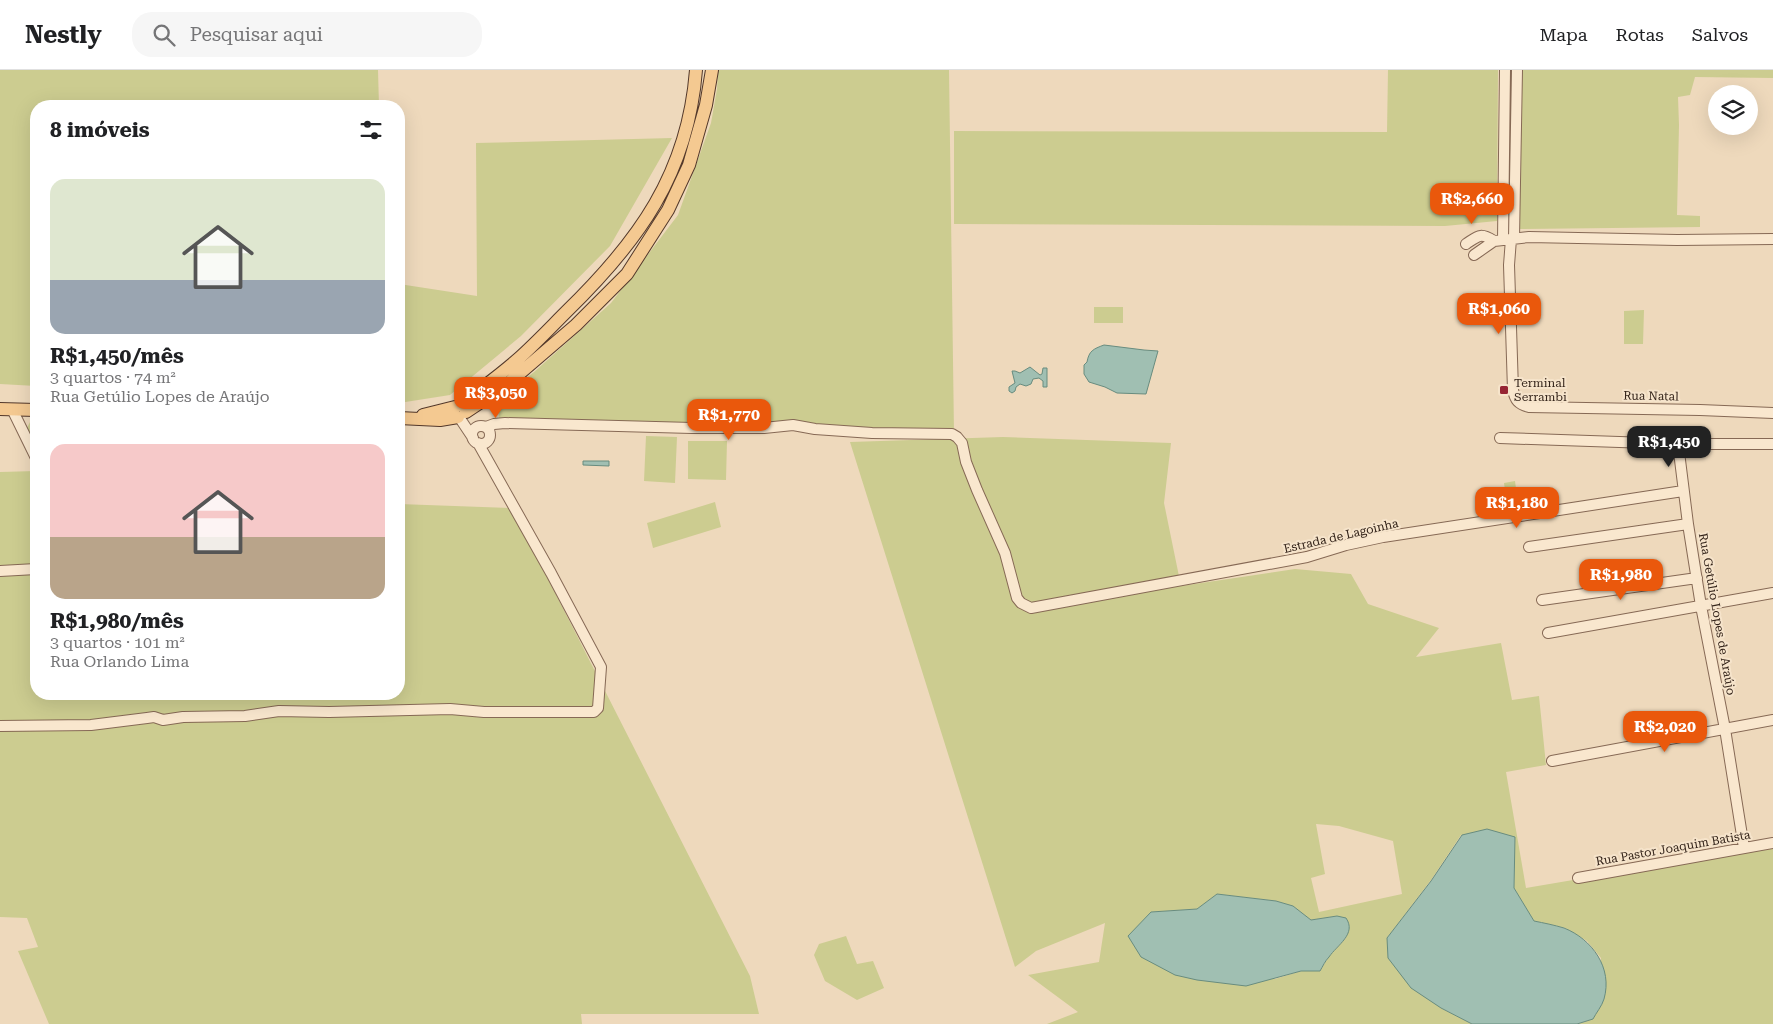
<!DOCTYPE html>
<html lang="pt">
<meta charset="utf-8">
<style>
:root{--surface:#fff;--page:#f6f6f6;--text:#202124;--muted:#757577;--line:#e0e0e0;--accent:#ea580c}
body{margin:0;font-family:"Roboto Serif",serif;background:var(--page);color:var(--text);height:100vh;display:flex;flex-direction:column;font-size:19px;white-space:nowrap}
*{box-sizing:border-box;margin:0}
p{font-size:16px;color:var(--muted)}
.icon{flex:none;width:28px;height:28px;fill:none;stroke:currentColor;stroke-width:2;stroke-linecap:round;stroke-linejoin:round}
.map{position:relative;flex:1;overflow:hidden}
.drawer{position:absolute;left:30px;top:30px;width:375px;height:600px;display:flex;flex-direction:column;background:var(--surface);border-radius:20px;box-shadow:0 5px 20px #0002}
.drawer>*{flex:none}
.fabs{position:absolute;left:1708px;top:15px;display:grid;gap:10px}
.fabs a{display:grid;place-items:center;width:50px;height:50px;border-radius:50%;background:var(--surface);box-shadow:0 5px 20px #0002;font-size:25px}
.price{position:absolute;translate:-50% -42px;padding:0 11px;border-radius:10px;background:var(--accent);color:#fff;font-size:16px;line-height:32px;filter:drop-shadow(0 1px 2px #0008)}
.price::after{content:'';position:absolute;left:50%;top:30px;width:15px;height:11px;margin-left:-8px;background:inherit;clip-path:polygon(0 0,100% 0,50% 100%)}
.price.current{background:#222;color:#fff}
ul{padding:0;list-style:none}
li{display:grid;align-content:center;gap:10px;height:265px;padding:0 20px}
li span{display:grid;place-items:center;height:155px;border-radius:15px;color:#555}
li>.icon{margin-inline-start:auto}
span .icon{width:90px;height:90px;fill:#fffc;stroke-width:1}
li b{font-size:21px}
h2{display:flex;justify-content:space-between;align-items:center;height:60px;padding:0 20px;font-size:21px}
header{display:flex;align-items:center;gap:30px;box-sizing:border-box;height:70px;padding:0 25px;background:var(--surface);border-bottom:1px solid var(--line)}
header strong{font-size:24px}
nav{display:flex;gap:28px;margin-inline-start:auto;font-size:18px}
.search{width:350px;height:45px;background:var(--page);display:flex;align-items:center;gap:12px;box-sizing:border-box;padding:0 18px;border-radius:20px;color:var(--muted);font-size:19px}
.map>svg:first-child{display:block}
.green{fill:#cccc90;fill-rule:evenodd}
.water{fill:#a0bfb2;stroke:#688c7f}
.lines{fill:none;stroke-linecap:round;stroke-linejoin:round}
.minor-casing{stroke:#866955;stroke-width:12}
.major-casing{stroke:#53382a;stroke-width:14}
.minor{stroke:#f9e7ce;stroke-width:10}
.major{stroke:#f4c991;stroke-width:12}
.poi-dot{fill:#962433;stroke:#f6e4cb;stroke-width:2}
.labels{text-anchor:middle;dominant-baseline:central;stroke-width:4;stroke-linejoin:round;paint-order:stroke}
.poi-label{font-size:12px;fill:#34241a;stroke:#f6e4cb;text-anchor:start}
.street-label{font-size:12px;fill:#34241a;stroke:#f6e4cb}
</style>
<header>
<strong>Nestly</strong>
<div class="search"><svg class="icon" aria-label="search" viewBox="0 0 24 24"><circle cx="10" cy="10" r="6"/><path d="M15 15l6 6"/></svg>Pesquisar aqui</div>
<nav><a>Mapa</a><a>Rotas</a><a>Salvos</a></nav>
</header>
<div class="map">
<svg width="1773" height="954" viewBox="0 0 1773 954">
<rect width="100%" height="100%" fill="#eed9bc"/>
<!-- green -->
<path class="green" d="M0,0H378L379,36H36V316L0,314Z
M718,0H949L954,363L499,350L498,330L534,302L611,233L678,145L711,53L717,19Z
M1388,0H1498L1497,151L1445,156L954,154V61L1387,62Z
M1519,0H1773V8L1695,7L1690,25L1678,27L1679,55L1677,145L1700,146V157L1519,159Z
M672,68L610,176L521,266L450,325L399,333V214L477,226L476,73Z
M1094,237H1123V253H1094Z
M1644,240L1643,274H1624V241Z
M36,345V379L26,360L31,350Z
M646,366L677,367L675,413L644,411Z
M1003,367L1171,373L1164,433L1181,516L1295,499L1351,504L1368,534L1439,558L1416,587L1501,573L1512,630L1539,626L1546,695L1506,702L1526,818L1773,776V954H1577L1593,949L1601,888L1587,871L1565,858L1534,851L1514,818L1515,767L1461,765L1431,810L1387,868L1441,938L1472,954H1047L1078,942L1028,905L1099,892L1105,853L1036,881L1015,897L850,372ZM1316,754L1339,756L1393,771L1402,824L1319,842L1311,808L1325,804ZM1217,824L1276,831L1293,836L1311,850L1337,846L1346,868L1329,886L1320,901H1301L1275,909L1151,842L1197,839Z
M688,371H727L726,410L688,409Z
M36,401V624H399V434L512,438L750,906L759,944H581L582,954H49L18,881L38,877L27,848L0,847V402Z
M1515,411L1518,433L1507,435L1504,413Z
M715,432L721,457L653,478L647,453Z
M846,866L857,894L873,891L884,918L857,930L825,911L814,885L819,874Z"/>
<!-- water -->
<path class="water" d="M1104,275L1144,280L1158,281L1146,324L1117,323L1105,317L1089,312L1084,304V295L1087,292C1089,281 1093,279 1104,275Z
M1030,297L1040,305L1042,304L1043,298H1047V317H1043V311L1039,308L1033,309L1031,314L1026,316L1020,314L1016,317L1015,321L1012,323L1009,321V317L1015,313L1012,301H1015L1020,303Z
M583,391H609V396L583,395Z
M1487,759L1515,767L1514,818L1534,851C1544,853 1554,855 1564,858C1592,869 1613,898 1604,929C1602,936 1596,943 1593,949L1577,954H1472L1441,938L1411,918L1388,888L1387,868L1431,811L1462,765Z
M1217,824L1276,831L1293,836L1311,850L1337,846L1346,848C1357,864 1337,875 1329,887C1325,891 1323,896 1320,901H1301L1246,916L1197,910L1175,905L1141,887L1128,866L1151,842L1197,839Z"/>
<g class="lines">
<!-- minor casing -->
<g class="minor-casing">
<path id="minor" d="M1514,168L1517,0
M1511,169L1509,195L1513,320C1515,330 1518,334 1529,337L1700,340L1773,343
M1503,170L1505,0
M1466,174C1478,166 1480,162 1494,171
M1474,185L1494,171L1529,167L1677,170L1773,169
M1498,249H1511
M12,339L36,388
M459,347L473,368
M472 365a9 9 0 1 1 18 0a9 9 0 1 1-18 0Z
M486,357L494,354L505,353L692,358H764L793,355L815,359L872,363L952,364L957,367L962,373L966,392L977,420L1005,483L1017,528L1021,533L1031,538L1307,487L1346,475L1383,467L1683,421
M1500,368L1678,374H1773
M1678,374L1688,454L1701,536L1725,659L1744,778
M1529,477L1688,454
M0,501L36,499
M1542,530L1697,508
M1548,563L1773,523
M0,656L91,655L147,648L154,647L163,650L183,647L245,646L279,641L329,642L450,639L484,642H594L598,638L601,597L551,503L478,373
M1552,691L1773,650
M1578,808L1773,773"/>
</g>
<!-- major casing -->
<g class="major-casing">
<path id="major" d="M460,335C479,320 499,306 517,290C534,275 550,258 566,242C638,172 688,104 696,0
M0,339L36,340
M466,342L505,316L576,255L627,204L668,140L689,95L706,35L712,0
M423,345L455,337
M399,348L440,350L458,347"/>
</g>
<!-- minor -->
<use href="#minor" class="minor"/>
<!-- major -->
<use href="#major" class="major"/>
</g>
<!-- markers -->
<rect class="poi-dot" x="1499" y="315" width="10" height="10" rx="2.5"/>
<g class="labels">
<!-- poi labels -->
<g class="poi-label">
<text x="1514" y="313">Terminal<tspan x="1514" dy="14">Serrambi</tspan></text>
</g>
<!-- street labels -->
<g class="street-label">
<text transform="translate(1651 326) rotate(1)">Rua Natal</text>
<text transform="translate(1341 466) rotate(-13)">Estrada de Lagoinha</text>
<text transform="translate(1717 544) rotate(80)">Rua Getúlio Lopes de Araújo</text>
<text transform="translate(1673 778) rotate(-10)">Rua Pastor Joaquim Batista</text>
</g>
</g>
</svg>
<div class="fabs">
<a><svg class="icon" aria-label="layers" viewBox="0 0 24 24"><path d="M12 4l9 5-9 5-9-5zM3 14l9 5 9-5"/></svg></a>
</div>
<b class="price" style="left:1472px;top:155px">R$2,660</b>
<b class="price" style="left:1499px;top:265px">R$1,060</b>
<b class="price" style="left:496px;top:349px">R$3,050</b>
<b class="price" style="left:729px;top:371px">R$1,770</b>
<b class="price current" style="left:1669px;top:398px">R$1,450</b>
<b class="price" style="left:1517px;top:459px">R$1,180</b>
<b class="price" style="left:1621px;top:531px">R$1,980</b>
<b class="price" style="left:1665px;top:683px">R$2,020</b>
<section class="drawer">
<h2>8 imóveis<svg class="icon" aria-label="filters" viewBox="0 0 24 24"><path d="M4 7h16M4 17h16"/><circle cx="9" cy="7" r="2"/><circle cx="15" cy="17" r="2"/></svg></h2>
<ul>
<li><span style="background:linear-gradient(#dfe7d0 65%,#9aa5b1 0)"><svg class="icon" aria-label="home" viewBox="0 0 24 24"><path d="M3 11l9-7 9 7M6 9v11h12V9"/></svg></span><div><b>R$1,450/mês</b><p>3 quartos · 74 m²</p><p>Rua Getúlio Lopes de Araújo</p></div></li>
<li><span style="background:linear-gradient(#f6c9c9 60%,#b9a48a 0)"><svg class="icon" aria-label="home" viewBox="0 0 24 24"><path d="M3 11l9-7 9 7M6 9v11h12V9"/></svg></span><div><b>R$1,980/mês</b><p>3 quartos · 101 m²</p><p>Rua Orlando Lima</p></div></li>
</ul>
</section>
</div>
